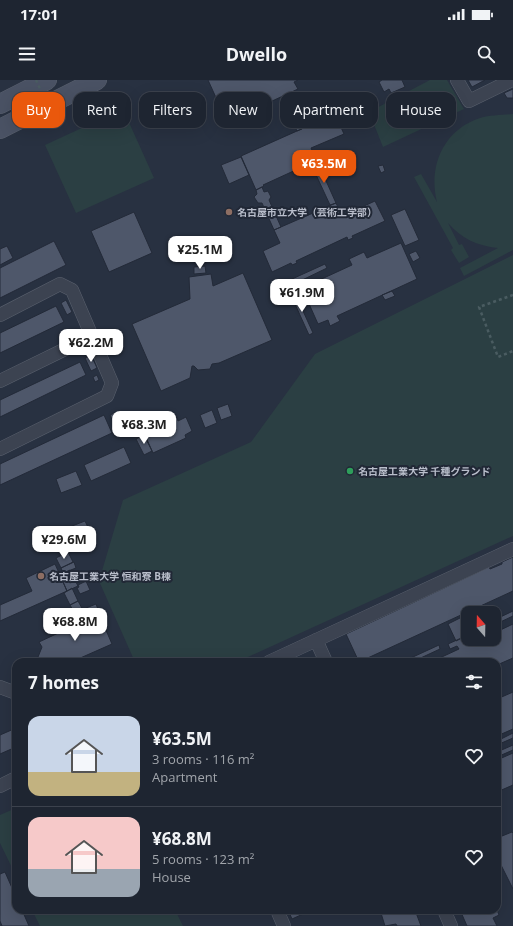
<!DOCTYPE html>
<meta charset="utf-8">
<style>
:root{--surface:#1e2531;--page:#262d39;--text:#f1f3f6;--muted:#a1a5ab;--line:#3c424d;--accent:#ea580c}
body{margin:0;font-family:"Open Sans","Noto Sans JP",sans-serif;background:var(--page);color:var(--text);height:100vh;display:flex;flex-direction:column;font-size:15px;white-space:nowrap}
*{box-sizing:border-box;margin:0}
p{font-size:13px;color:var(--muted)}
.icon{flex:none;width:22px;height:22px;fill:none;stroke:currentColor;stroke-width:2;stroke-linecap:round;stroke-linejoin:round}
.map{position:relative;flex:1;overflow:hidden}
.side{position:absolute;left:12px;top:578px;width:489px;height:256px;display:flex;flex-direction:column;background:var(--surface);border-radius:12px;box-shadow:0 4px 16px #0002,0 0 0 1px var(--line)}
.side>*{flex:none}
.guide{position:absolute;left:12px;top:12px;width:489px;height:36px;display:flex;gap:8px}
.needle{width:26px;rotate:340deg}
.fabs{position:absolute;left:461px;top:526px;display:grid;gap:8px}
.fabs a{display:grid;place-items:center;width:40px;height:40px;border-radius:8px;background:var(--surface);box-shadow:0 4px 16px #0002,0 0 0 1px var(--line);font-size:20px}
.price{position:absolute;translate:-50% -34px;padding:0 9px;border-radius:8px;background:#fff;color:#222;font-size:13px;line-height:26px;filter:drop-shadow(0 1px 2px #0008)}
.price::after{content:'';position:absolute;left:50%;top:24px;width:12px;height:9px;margin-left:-6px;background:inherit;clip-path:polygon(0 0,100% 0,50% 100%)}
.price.selected{background:var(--accent);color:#fff}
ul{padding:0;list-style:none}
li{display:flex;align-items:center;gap:12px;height:100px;padding:0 16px}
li+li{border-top:1px solid var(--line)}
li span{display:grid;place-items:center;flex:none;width:112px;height:80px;border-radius:12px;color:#555}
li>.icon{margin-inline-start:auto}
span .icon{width:48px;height:48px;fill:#fffc;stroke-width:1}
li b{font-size:17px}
h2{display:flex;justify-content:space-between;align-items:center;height:48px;padding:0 16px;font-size:17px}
.pill{padding:0 14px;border-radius:12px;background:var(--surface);box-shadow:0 4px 16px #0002,0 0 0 1px var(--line);font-size:14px;line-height:36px}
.pill.selected{background:var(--accent);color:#fff}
.status{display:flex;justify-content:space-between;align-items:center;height:28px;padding:0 20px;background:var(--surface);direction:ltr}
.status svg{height:11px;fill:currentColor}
header{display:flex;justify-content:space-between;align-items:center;height:52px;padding:0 16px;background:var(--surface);font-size:18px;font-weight:700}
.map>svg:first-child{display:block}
.green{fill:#2b3f43}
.building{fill:#4e576a;stroke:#232a38}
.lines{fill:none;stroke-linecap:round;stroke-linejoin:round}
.minor-casing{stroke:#5a616e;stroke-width:14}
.secondary-casing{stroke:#5a616e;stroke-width:20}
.path{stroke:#4a5c61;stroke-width:2.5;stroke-dasharray:3 3;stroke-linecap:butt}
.minor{stroke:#3c4351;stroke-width:13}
.secondary{stroke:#4a5264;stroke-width:19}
.path-bridge{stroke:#4a5c61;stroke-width:2.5;stroke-dasharray:3 3;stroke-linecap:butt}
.education-dot{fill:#8d6e63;stroke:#212836;stroke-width:1.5}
.leisure-dot{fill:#2e9e5b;stroke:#212836;stroke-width:1.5}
.labels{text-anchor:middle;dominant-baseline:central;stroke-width:4;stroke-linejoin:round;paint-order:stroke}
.poi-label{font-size:10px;font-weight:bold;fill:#b9becb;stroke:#212836;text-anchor:start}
</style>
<div class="status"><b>17:01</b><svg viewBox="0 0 49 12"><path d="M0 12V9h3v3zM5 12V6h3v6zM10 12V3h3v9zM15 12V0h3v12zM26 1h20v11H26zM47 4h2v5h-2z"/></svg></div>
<header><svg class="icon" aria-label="menu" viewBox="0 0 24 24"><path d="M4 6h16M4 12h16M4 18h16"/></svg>Dwello<svg class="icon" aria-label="search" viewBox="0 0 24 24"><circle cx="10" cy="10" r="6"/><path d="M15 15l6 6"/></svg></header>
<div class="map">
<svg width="513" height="846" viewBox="0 0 513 846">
<rect width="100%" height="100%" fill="#283141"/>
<!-- green -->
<path class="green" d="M430,0H447L464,29L383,67L369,32Z
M123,29L154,98L76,133L45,65Z
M513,34V170L464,196L460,188L498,168C477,166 461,158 448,143L459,165L462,164L469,177L459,183L451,170L453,168L414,97L421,94L437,122C428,87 443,50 480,38C490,35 502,35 513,34Z
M513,175V456L237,582H135L99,501L123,420L251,362L315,274Z
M16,728V796L0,763V735Z
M32,830H175L183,846H40Z"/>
<!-- building -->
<path class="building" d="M208,0H298L294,2L298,9L227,42Z
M382,0H402L405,7L391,13L389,9L384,12L379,2Z
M468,0H485L472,7Z
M513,9V18H507L504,13Z
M286,14L302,49L297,51L281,17Z
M335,34L344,54L311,68L318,83L312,86L311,83L263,105L264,106L256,110L241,76Z
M241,77L249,95L229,104L221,85Z
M318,83L336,123L330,125L312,86Z
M383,85L385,91L381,93L378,86Z
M262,107L264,112L268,111L271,117L269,120L281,147L274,150L262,123H258L254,117L257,114L256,110Z
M375,121L385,141L352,156L353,158L348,160L347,157L296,181L297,183L292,185L291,183L272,192L263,171L280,163L274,150L336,123L342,136Z
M405,129L419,160L405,166L391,135Z
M134,132L152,173L109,192L91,151Z
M54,161L66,185L0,218V188Z
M401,163L417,199L337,236L340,241L330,246L328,240L318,244L302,208L352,185L349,179L364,172L367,178Z
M7,166L13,178L0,185V169Z
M416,171L420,178L413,182L409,174Z
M325,184L327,188L294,204L292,199Z
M205,186L206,193L194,194V187Z
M243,193L272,260L219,283L212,284L210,289L198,290L194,286H192L190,298L161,311L132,244L190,219L189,197L211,194L213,206Z
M294,211L313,253L309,255L290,213Z
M392,211L395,216L385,220L382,215Z
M66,220L72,232L67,235L61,223Z
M56,226L64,242L0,273V253Z
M91,275L97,288L91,291L85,278Z
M80,282L86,295L0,337V320Z
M97,295L99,300L95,302L93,297Z
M228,324L232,336L221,340L217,328Z
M212,330L217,343L205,348L200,335Z
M114,333L121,349L117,351L110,335Z
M104,335L112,353L0,405V384Z
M177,337L178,341L186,337L192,351L185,355L186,358L153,373L144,353Z
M144,355L152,371L144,375L136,359Z
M124,367L131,383L91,401L84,385Z
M76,391L82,405L61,413L56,399Z
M85,441L95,462L82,468L72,446Z
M71,457L75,466L61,472L57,464Z
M68,472L73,482L61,488L56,478Z
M513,477V511L359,582L346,554L489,487L490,489L502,484V482Z
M74,482L76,488L63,493L61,488Z
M55,484L67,511L0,541V525L32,511L26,498Z
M70,490L78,506L67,511L60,495Z
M86,501L90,510L80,514L77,508L79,507L78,505Z
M72,508L78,521L70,525L64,513Z
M78,521L88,539L80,543L70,525Z
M96,524L99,532L90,536L86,528Z
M513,531V536L494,545V540Z
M99,534L112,564L78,579L77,582H36L42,567L39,562Z
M462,537L468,550V555L456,561L448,544Z
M513,544V578L497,585V582H431L459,569L457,566L450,569L448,564L468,555V559H494V553Z
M439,565L440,569L412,582H402Z
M513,612V649L497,656V619Z
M16,648V667L0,674V655Z
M513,653V658L497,665V661Z
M513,665V670L497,677V672Z
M513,673V705L497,712V680Z
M512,752L513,753V809L501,785L497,787V758Z
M5,792L16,817V830H22L29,846H2L0,841V794Z
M288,830H312L292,839Z
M380,830H415L421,846H397L396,844L385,846Z
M460,830H497L499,835L493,838L497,846H467Z"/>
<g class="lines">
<!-- minor casing -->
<g class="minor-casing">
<path id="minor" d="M457,0L469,21L512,0
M0,235L60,204L72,210L112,303L107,316L0,369
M0,301L92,256
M316,560L326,582
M269,582L513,469
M0,607L16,613
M0,706L16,698
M277,830L284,846
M444,830L451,846"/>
</g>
<!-- secondary casing -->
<g class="secondary-casing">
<path id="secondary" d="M0,24L47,0
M0,49L97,0"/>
</g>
<!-- path -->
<path class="path" d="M513,215L479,227L498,277L513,271"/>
<!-- minor -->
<use href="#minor" class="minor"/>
<!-- secondary -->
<use href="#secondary" class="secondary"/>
<!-- path-bridge -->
<path class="path-bridge" d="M36,0L53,37"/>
</g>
<!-- markers -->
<g class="education-dot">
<circle cx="229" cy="132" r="4"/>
<circle cx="41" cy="496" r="4"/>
</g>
<circle class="leisure-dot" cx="350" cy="391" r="4"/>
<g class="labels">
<!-- poi labels -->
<g class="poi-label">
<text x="237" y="132">名古屋市立大学（芸術工学部）</text>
<text x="358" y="391">名古屋工業大学 千種グランド</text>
<text x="49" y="496">名古屋工業大学 恒和寮 B棟</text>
</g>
</g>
</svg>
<div class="fabs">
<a><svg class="needle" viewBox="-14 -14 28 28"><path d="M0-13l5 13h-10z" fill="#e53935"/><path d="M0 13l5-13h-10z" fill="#a1a5ab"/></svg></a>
</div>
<b class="price selected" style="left:324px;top:104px">¥63.5M</b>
<b class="price" style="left:200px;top:190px">¥25.1M</b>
<b class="price" style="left:302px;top:233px">¥61.9M</b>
<b class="price" style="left:91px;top:283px">¥62.2M</b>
<b class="price" style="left:144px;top:365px">¥68.3M</b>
<b class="price" style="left:64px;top:480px">¥29.6M</b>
<b class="price" style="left:75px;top:562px">¥68.8M</b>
<div class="guide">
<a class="pill selected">Buy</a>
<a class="pill">Rent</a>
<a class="pill">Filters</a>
<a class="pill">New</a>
<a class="pill">Apartment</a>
<a class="pill">House</a>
</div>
<section class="side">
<h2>7 homes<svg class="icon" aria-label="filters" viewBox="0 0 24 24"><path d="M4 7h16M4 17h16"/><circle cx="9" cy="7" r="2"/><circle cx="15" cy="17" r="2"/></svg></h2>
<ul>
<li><span style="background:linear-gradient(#c9d6e8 70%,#c2b280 0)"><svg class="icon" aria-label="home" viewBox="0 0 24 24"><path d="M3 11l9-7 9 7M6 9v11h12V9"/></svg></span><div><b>¥63.5M</b><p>3 rooms · 116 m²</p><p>Apartment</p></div><svg class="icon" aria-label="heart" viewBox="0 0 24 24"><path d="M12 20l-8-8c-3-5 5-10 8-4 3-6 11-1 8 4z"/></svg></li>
<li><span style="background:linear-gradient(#f6c9c9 65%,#9aa5b1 0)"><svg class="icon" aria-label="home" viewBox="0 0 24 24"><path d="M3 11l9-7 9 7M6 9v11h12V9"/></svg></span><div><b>¥68.8M</b><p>5 rooms · 123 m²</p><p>House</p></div><svg class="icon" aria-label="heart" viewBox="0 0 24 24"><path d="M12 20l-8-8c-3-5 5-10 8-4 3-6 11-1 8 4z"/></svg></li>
</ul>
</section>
</div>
